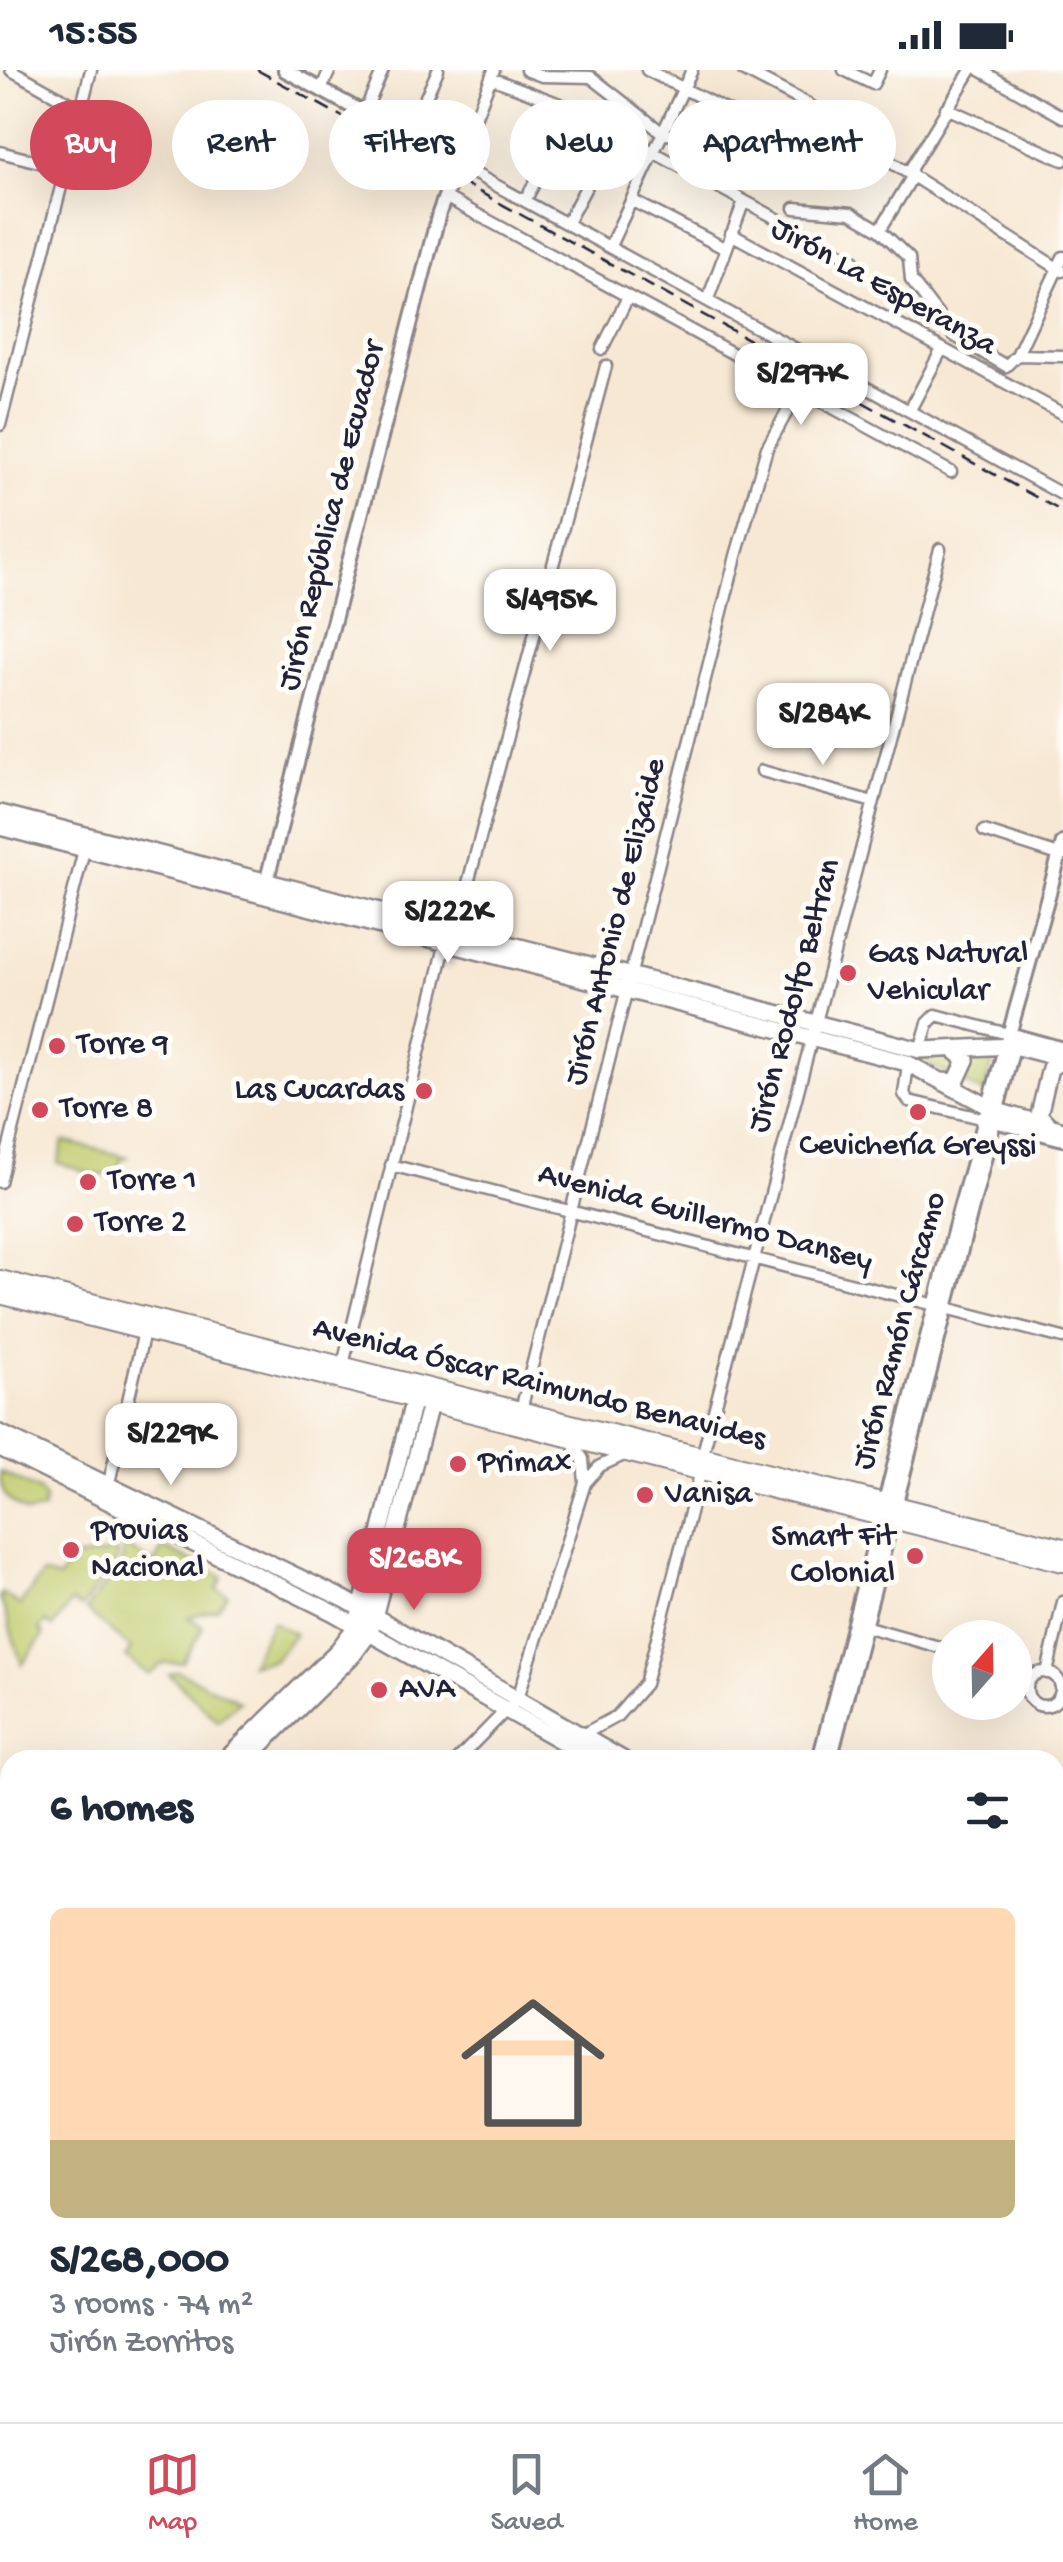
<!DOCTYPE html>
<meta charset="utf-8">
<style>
:root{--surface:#fff;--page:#f6f6f7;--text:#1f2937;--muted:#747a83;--line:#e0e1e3;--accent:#d1495b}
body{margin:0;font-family:"Gochi Hand",sans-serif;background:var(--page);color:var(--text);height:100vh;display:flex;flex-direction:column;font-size:38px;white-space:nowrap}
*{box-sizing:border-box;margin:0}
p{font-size:32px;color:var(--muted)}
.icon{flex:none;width:55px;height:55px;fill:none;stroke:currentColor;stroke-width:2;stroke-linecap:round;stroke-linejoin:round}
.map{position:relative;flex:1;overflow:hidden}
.details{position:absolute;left:0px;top:1680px;width:1065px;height:672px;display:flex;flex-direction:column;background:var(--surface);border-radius:30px 30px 0 0;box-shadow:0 10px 40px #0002}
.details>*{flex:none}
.top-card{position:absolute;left:30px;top:30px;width:1005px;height:90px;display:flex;gap:20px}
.needle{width:65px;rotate:20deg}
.controls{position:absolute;left:932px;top:1550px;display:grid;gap:20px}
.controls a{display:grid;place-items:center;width:100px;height:100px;border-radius:50%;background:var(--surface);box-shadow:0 10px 40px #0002;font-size:50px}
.price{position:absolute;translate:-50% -85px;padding:0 22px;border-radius:20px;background:#fff;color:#222;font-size:32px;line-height:65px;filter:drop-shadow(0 2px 5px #0008)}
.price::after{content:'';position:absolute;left:50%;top:60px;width:30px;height:22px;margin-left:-15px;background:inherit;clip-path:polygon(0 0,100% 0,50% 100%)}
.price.selected{background:var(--accent);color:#fff}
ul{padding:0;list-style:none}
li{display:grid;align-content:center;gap:20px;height:530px;padding:0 50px}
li+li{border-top:2px solid var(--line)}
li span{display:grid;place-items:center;height:310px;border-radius:15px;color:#555}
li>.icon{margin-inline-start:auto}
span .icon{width:180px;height:180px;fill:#fffc;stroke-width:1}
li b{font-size:42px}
h2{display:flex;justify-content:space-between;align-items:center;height:120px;padding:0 50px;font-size:42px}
.chip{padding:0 35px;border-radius:45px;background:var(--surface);box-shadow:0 10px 40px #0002;font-size:35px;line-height:90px}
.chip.selected{background:var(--accent);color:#fff}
.status{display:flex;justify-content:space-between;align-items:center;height:70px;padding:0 50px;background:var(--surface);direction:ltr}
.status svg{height:28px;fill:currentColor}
.menu{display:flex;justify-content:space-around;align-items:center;height:140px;border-top:2px solid var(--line);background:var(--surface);font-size:28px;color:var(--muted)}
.menu a{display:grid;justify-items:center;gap:5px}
.menu .selected{color:var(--accent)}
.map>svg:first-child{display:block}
.green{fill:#c1cd6f;stroke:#727855;stroke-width:2.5}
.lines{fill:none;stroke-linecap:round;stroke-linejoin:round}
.minor-casing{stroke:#8c8587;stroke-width:15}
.tertiary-casing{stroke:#8c8587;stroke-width:18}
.secondary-casing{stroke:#8c8587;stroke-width:20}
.primary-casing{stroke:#8c8587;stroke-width:22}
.minor{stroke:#fff;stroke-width:10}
.tertiary{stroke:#fff;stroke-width:12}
.secondary{stroke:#fff;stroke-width:15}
.primary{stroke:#fff;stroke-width:18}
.rail{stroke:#22223b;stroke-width:2.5;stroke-dasharray:15 8;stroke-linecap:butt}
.poi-dot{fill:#d1495b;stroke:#fdfcf7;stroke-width:4}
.labels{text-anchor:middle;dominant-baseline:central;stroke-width:10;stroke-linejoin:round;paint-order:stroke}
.street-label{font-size:32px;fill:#22223b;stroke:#fdfcf7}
.poi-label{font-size:32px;fill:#22223b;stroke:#fdfcf7;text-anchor:start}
</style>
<div class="status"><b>15:55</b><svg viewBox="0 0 49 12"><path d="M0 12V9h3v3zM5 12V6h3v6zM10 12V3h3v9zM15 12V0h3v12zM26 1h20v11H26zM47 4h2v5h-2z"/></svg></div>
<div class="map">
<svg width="1063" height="2352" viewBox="0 0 1063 2352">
<rect width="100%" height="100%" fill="#fdfcf7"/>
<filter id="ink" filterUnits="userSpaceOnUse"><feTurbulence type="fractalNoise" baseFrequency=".01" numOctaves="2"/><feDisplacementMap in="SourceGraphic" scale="20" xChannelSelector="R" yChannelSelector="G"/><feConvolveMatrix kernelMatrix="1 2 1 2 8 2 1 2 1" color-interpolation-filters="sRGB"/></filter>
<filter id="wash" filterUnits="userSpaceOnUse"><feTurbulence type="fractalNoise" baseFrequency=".0048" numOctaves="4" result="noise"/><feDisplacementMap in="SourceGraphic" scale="40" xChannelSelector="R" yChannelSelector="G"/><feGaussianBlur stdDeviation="2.25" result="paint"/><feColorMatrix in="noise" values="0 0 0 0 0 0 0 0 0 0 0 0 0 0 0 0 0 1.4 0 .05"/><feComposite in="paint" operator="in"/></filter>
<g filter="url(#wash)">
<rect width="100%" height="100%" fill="#f7e8d3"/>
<!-- green -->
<path class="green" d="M987,984L994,990L983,1023L910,985Z
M63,1071L127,1087L121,1089L117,1105H94L58,1093Z
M0,1402L39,1420L45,1429L43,1440L27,1443C8,1430 0,1426 0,1402Z
M108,1470L115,1474L117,1491L81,1538L71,1532L53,1557L45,1552L39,1560L44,1564L22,1595L0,1527L2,1523L20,1535L42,1504L59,1509L70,1490L109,1483Z
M122,1474L154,1494L163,1477L223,1507L217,1519L228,1525L218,1539L188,1547L203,1557L183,1592L163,1593L149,1605L126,1587L131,1579L86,1540L123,1492Z
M272,1551L295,1564L273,1590L250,1594Z
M178,1601L239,1631L218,1651L169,1604Z"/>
</g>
<g filter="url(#ink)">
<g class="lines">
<!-- minor casing -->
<g class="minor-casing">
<path id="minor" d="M11,0L81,39
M494,0L457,94L1063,425
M526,0L542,6L591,7L664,64L743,69L816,39
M647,0L763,59
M743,0L808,34L867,77L1062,201
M844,0L873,14L880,0
M980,0L1063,47
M491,8L573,39L854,190
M321,19L330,0
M946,38L1063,90
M364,43L383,0
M408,67L438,0
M0,82L66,99
M445,127L951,402
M525,131L573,39
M633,131L726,179
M795,138L851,143L880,160L909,188L911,210L953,265L1006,296L1017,285L1063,187
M567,153L615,62
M880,160L912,107L911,98L971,0
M731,164L1063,344
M610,176L692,0
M708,229L744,131
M602,279L628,227
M1017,285L1063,286
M910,340L942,279
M0,355L91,0
M762,701L873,732
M984,761L1062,786
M920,980L928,953L936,945L1012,965
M908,994L904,1024L909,1031L985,1049
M391,1095L1063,1268
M0,1112L85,776
M342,1299L446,872L455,862L606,296
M521,1340L736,486L767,378L799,320
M702,1387L940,479
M586,1412L600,1396L624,1385
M108,1417L144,1262
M864,1556L950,1580
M1015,1601L1032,1607
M1027 1619a17 17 0 1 1 34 0a17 17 0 1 1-34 0Z
M1047,1603L1063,1532
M582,1665L617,1646L645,1614L701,1401
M457,1690L518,1628L585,1413L583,1389L571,1371
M1055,1851L1063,1846
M0,1988L10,1999
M0,2031L10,2021
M0,2124L10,2115
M1055,2156L1063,2161
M0,2222L10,2213
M0,2262L10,2264
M1055,2262L1063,2247
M1055,2312L1063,2316
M0,2315L10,2306
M0,2337L10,2340
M20,2342L54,2352
M293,2342L328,2352
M156,2352L159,2342
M262,2352L265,2342
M363,2352L367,2342
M470,2352L474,2342
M576,2352L580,2342
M682,2352L686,2342
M791,2352L795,2342
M898,2352L901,2342
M1011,2352L1015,2342"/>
</g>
<!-- tertiary casing -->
<g class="tertiary-casing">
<path id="tertiary" d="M265,817L439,143L457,94L285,0
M1012,965L1063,979
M987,1049L1063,1069
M819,1690L959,1142L1063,773
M830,1690L1011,985"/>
</g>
<!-- secondary casing -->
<g class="secondary-casing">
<path id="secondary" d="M0,743L920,980L1014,976L1063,989
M0,757L907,993L997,1041L1063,1060
M942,1011L956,1012L966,990L954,980
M1050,1056L1039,1045L1050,998L1063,990
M0,1363L346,1530L624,1690
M0,1378L332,1542L595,1690
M225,1690L338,1580L357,1555L416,1320
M246,1690L353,1585L370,1562L433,1323
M0,1922L10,1912
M0,1939L10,1929
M1055,1960L1063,1965
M1055,1972L1063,1977"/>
</g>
<!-- primary casing -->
<g class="primary-casing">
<path id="primary" d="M0,1210L1063,1478
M0,1224L1063,1492"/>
</g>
<!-- minor -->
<use href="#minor" class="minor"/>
<!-- tertiary -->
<use href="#tertiary" class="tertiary"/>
<!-- secondary -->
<use href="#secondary" class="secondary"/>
<!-- primary -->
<use href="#primary" class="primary"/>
<!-- rail -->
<path class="rail" d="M257,0L1063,442"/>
</g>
</g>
<!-- markers -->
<g class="poi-dot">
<circle cx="848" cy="903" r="10"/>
<circle cx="57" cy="976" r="10"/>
<circle cx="424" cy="1021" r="10"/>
<circle cx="40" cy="1040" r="10"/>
<circle cx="918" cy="1042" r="10"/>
<circle cx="88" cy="1112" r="10"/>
<circle cx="75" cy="1154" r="10"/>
<circle cx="458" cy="1394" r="10"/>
<circle cx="645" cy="1425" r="10"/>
<circle cx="71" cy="1480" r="10"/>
<circle cx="915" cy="1486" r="10"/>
<circle cx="379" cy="1620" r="10"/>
</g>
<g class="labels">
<!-- street labels -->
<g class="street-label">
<text transform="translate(883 218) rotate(29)">Jirón La Esperanza</text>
<text transform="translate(333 446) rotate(-76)">Jirón República de Ecuador</text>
<text transform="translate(617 852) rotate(-76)">Jirón Antonio de Elizaide</text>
<text transform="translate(796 926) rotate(-75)">Jirón Rodolfo Beltran</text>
<text transform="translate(705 1149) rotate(15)">Avenida Guillermo Dansey</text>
<text transform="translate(901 1261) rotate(-75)">Jirón Ramón Cárcamo</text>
<text transform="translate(539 1315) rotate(14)">Avenida Óscar Raimundo Benavides</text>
</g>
<!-- poi labels -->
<g class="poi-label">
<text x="868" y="885">Gas Natural<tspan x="868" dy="37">Vehicular</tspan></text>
<text x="77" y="976">Torre 9</text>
<text x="404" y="1021" text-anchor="end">Las Cucardas</text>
<text x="60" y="1040">Torre 8</text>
<text x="918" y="1077" text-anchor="middle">Cevichería Greyssi</text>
<text x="108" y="1112">Torre 1</text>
<text x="95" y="1154">Torre 2</text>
<text x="478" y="1394">Primax</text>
<text x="665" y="1425">Vanisa</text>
<text x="91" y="1462">Provias<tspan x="91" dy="37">Nacional</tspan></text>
<text x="895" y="1468" text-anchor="end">Smart Fit<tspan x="895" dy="37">Colonial</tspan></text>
<text x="399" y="1620">AVA</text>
</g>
</g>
</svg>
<div class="controls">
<a><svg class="needle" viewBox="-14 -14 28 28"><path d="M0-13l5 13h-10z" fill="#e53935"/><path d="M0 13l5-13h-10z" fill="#747a83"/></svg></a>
</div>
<b class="price" style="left:801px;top:358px">S/297K</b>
<b class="price" style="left:550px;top:584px">S/495K</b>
<b class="price" style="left:823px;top:698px">S/284K</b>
<b class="price" style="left:448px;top:896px">S/222K</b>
<b class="price" style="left:171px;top:1418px">S/229K</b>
<b class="price selected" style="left:414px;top:1543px">S/268K</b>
<div class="top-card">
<a class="chip selected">Buy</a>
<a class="chip">Rent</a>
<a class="chip">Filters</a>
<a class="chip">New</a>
<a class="chip">Apartment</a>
</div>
<section class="details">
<h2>6 homes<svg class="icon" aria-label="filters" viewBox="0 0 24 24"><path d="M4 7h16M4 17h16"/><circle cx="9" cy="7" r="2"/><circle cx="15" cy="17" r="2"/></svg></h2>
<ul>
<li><span style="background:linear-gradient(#ffd9b3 75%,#c2b280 0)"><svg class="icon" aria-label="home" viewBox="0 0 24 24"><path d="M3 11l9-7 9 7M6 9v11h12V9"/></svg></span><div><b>S/268,000</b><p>3 rooms · 74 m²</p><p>Jirón Zorritos</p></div></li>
</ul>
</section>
</div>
<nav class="menu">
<a class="selected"><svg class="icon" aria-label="map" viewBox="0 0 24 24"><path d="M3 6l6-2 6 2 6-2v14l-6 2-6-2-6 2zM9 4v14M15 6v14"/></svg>Map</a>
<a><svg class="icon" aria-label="saved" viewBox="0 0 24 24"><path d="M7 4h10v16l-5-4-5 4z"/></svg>Saved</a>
<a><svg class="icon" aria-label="home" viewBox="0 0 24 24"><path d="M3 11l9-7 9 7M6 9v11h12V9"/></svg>Home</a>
</nav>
